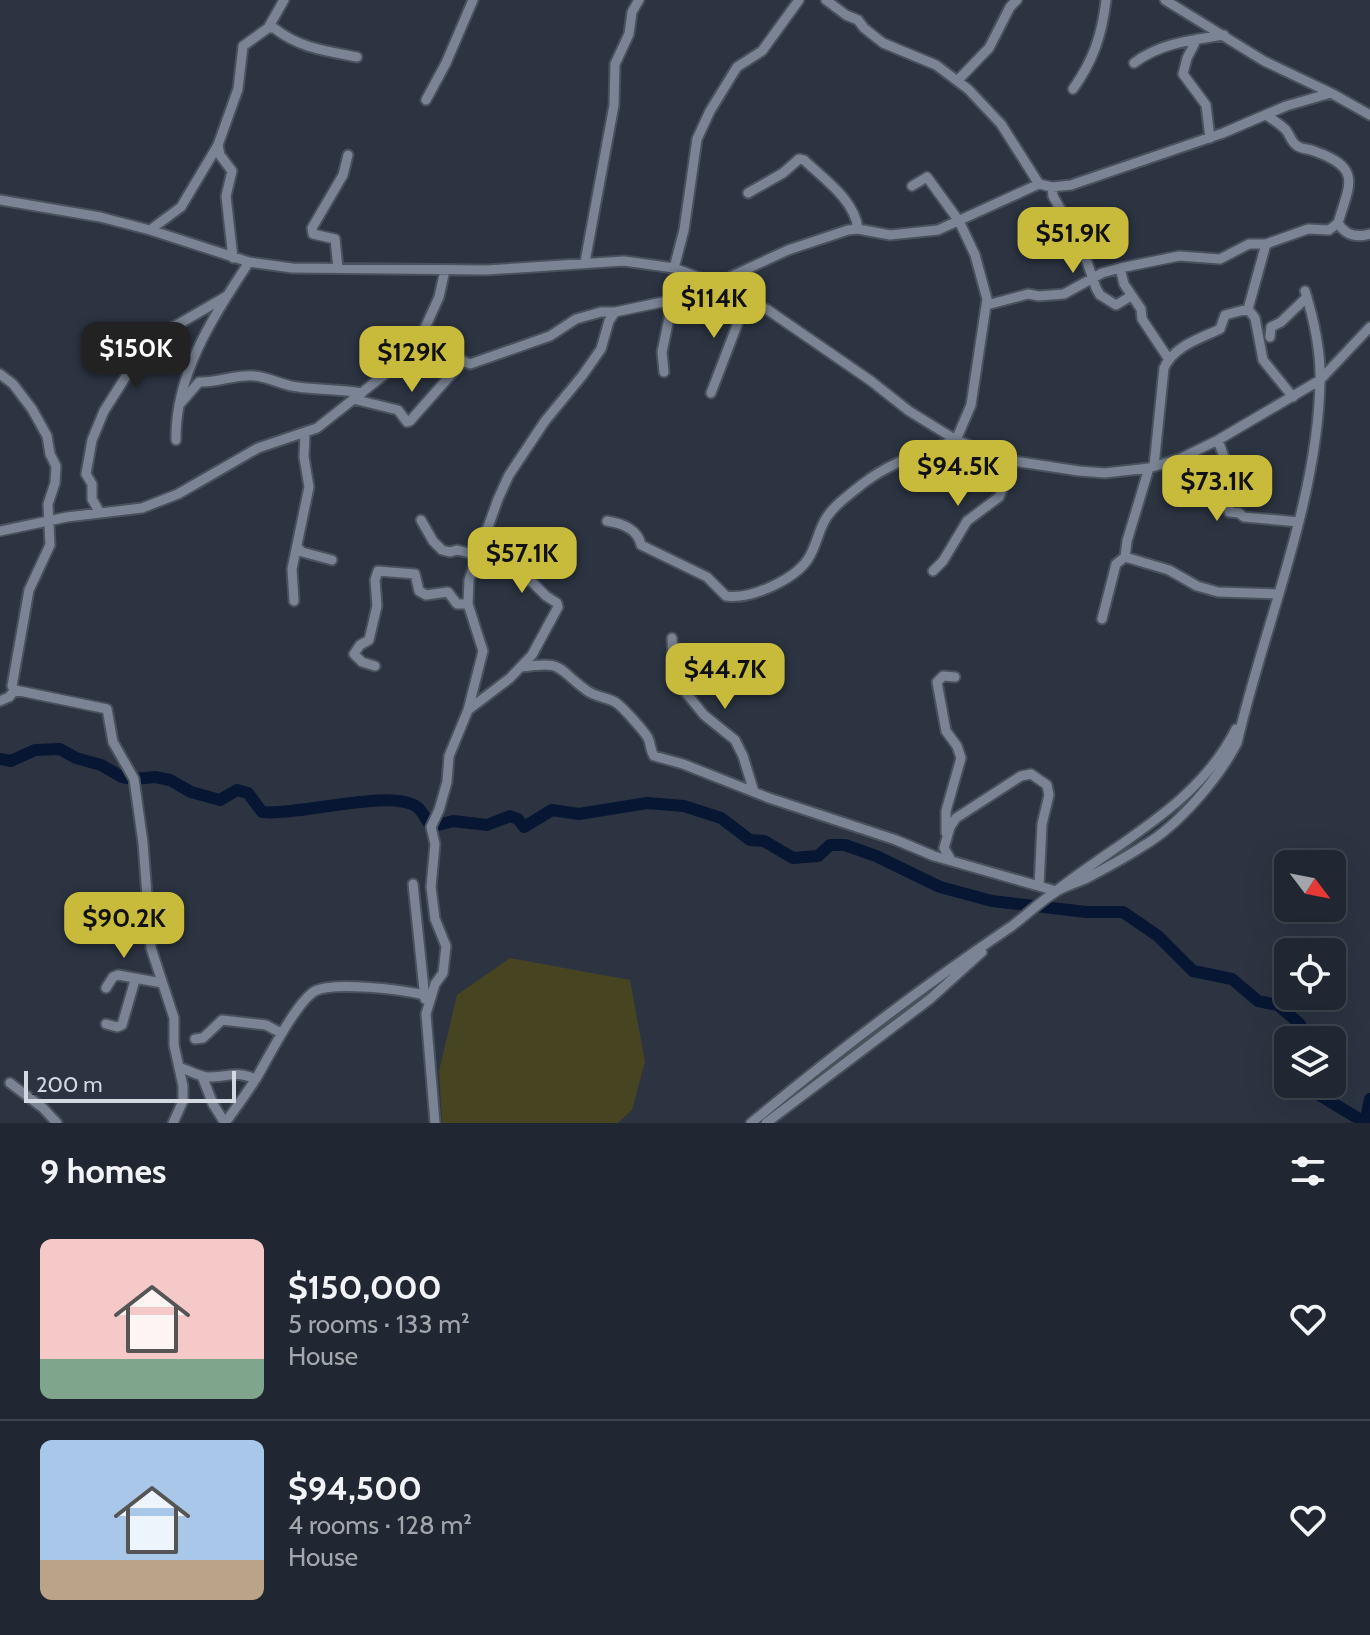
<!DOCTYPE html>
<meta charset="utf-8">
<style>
:root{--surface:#212732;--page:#292f3a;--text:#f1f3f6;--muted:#a2a5ac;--line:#3e444d;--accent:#c8bb3b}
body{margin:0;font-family:Cabin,sans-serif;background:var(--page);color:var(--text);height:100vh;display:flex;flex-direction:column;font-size:30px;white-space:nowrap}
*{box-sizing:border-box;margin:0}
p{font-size:26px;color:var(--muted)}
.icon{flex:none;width:44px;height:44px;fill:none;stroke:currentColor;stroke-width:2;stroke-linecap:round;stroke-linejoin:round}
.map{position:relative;height:1123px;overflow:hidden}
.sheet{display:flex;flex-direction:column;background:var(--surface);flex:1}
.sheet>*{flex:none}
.needle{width:52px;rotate:122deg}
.buttons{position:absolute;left:1274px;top:850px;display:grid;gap:16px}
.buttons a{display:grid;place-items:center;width:72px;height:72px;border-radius:12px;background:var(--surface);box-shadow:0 8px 32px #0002,0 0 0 2px var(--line);font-size:40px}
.scale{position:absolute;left:24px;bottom:20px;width:212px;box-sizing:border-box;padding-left:8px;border:4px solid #d3d8e1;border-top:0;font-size:22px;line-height:28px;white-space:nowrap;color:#d3d8e1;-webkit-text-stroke:6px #2c3442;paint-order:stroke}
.price{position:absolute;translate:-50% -68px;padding:0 18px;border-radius:16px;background:var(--accent);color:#111;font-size:26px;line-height:52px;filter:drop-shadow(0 2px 4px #0008)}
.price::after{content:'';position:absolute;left:50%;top:48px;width:24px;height:18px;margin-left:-12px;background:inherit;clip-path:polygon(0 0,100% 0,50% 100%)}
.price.on{background:#222;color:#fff}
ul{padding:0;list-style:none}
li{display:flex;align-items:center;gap:24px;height:200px;padding:0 40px}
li+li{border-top:2px solid var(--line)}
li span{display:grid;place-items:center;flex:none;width:224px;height:160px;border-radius:12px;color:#555}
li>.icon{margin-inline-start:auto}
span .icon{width:96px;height:96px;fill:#fffc;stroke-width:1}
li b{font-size:34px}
h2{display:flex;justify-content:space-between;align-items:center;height:96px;padding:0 40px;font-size:34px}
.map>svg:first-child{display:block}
.green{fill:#474422}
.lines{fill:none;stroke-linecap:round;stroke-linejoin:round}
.river{stroke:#071733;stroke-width:12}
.minor-casing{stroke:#49515d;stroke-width:13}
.minor{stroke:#7a8494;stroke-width:9}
</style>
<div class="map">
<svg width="1370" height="1123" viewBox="0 0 1370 1123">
<rect width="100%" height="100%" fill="#2c3442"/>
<!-- green -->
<path class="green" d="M510,958L630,980L645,1062L632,1110L618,1123H442L439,1071L457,995Z"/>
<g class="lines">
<!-- river -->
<path class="river" d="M0,759L11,761L35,750L60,749L76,758L101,765L122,777L134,779L155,777L170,780L191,792L220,800L237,790L248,793L262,812C299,816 391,788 417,807C422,810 427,821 431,827L453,821L487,825L510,816L518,819L524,827L552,810L579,814L647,803L684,806L721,818L750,840L764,841L793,858L818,856L830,845H845L876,856L940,887L992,901L1086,912H1123L1158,936L1193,971L1232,979L1258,1001L1278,1005L1300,1024L1302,1040
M1310,1084L1316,1093L1364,1122
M1365,1123L1370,1099"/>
<!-- minor casing -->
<g class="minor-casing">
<path id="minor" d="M826,0L846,15L858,20L864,28L883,43L936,65L968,89L1001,124L1039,184
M1165,0L1264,61L1331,93L1370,115
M268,28H274C299,48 326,51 357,57
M1197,39L1187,58L1183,74L1206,105L1210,138
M1134,63C1160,43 1192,40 1224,35
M958,80L989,48L1010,7L1017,0
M1073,89C1093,61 1102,35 1106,0
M426,100L446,63L473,0
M1266,115C1272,119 1280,124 1286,130C1290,135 1291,141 1296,145C1302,150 1307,148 1314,151C1362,168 1350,183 1338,223C1345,235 1356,238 1370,234
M1052,187L1053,196L1083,250L1096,288L1100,295L1116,305L1131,296
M748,193L783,173L799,159L804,160C824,179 855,200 858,229
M0,200L100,217L150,230L249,262L292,268L487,270L624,261L674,268L722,286L768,310L871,381L909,411L956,440L1007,460L1079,471L1105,473L1149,468L1179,459L1218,440L1320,380L1370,327
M150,230L181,207L218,145
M233,258L226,196L232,171L220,155L218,145L238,89L243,46L268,28L284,0
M585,262L614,105L615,64L629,34L632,12L639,0
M338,268L335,239L313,234L312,228L343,175L348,155
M674,268L684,230L697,139L710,111L737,67L762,51L799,0
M1120,268L1124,284L1141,309L1142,319L1168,358
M722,286L732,276L788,250L848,230L858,229L890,235L938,230L1039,184L1052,187L1071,185L1223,133L1286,106L1331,93
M987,305L1028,294L1039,296L1064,294L1102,273L1120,268L1179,256L1220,259L1249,244H1266L1308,229L1329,230L1338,223
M1248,309L1266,244
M1270,337L1271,327L1281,322L1307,297
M419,341L470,364L550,336L576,319L601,312H615L677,299L715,284
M664,372L662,352L672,304L677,299
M0,374L13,384L32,409L47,436L50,454L56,466L55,483L48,504L50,545L29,590L12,686L15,690L107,709L113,742L134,779L143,843L151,948L174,1018V1045L183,1086V1101L173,1123
M711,393L747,299
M353,399L398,410L407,422L410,421L463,361
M179,405L199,382C218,383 235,374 255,376C269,377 283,386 298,387C319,390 340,389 362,393
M176,440C175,373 214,316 249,262
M1218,440L1227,466L1229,512L1239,513L1244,517L1299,522
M1154,466L1164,368C1174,346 1199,339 1220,329L1225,315L1248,309L1255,318L1263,360L1293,397
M1149,468L1127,541L1125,557L1169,570L1197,586L1218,592L1278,594
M100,513L92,499V484L86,474L92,440L104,411L130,370L151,359L159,350L170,329L227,296
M421,520L433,541L442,550L450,552L457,550L494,559L533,583L546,596L557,603L558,607L532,655L510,678L468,710
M607,521C621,523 638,529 641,545L707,577L726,596C751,600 795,579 808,559C816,547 818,532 825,520C833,506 849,495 861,485C890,462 922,453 956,440L971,405L987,299L975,255L959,221L927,177L912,186
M0,531L67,517L142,508L178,494L258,448L317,428L384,375L419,341L439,297L445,270
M298,548L302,552L332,560
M933,571L943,561L967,521L999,497L1003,488L1007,460
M294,601L292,569L309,487L304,457L305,434
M1102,619L1116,564L1125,557
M672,638L674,678L704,715L735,740L743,756L754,792
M375,666L362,662L354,654L360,645L369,640L377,606L375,580L378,571L415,574L419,591L426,595L448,592L457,604H468
M521,667C565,661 555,667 586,690C595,697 606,697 615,702C621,705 645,732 648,738C651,744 650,750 654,756L683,764L769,798L896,840L934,856L1056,891C1119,841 1198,805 1236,729
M0,701L9,697L15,690
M946,833V811L961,758L957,746L946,731L937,682L943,676L955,677
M951,860L944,848L950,827L956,818L1021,776L1031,774L1047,785L1049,795L1042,824L1039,886
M413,884L425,999
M106,988L113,977L118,975L162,983
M106,1024L117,1027L122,1025L135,980
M195,1039L203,1038L222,1020L266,1025L281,1033
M179,1067C189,1070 200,1078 211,1077C232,1077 232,1070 256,1079
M202,1076L213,1104L225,1123C236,1108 247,1093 257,1077C268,1058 297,1001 315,991C335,981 402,990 425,995
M10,1083L43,1108L57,1123
M435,1123L426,1014L435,984L443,973L446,946L435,919L431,887L435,844L431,827L439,810L447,782L449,756L468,710L483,651L468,604L469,580L498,499L509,475L545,421L582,376L601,349L609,321L615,312
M751,1123C834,1054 919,989 1009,928C1025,917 1040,901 1057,891C1065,886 1076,883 1085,879C1104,869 1125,858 1143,846C1178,826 1218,779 1237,743C1264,626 1318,501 1320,381C1321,351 1314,320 1305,291
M766,1123L930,999L982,952"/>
</g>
<!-- minor -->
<use href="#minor" class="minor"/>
</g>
</svg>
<div class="buttons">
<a><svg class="needle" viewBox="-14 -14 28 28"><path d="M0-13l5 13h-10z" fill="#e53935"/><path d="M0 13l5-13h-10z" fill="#a2a5ac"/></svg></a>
<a><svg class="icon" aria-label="locate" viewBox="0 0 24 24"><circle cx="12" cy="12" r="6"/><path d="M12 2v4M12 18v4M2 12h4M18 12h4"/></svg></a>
<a><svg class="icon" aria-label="layers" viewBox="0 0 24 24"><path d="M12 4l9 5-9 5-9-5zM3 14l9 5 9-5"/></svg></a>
</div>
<div class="scale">200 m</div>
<b class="price" style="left:1073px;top:275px">$51.9K</b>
<b class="price" style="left:714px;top:340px">$114K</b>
<b class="price on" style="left:136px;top:390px">$150K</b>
<b class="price" style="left:412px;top:394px">$129K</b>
<b class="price" style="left:958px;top:508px">$94.5K</b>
<b class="price" style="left:1217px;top:523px">$73.1K</b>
<b class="price" style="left:522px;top:595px">$57.1K</b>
<b class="price" style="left:725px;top:711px">$44.7K</b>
<b class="price" style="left:124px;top:960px">$90.2K</b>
</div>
<section class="sheet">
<h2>9 homes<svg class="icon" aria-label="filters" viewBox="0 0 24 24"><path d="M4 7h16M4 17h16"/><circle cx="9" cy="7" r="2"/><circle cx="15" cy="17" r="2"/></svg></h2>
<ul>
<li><span style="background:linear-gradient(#f6c9c9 75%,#7fa58c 0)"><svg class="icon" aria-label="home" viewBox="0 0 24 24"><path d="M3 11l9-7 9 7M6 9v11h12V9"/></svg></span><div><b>$150,000</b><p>5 rooms · 133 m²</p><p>House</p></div><svg class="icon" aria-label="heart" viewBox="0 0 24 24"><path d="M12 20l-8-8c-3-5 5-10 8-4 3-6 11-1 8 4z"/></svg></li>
<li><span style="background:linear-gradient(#a9c7e8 75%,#b9a48a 0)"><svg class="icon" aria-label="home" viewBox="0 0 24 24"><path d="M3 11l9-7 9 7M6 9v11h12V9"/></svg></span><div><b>$94,500</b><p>4 rooms · 128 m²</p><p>House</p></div><svg class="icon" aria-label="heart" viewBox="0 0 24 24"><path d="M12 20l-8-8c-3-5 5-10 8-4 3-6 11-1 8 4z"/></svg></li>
</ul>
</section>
